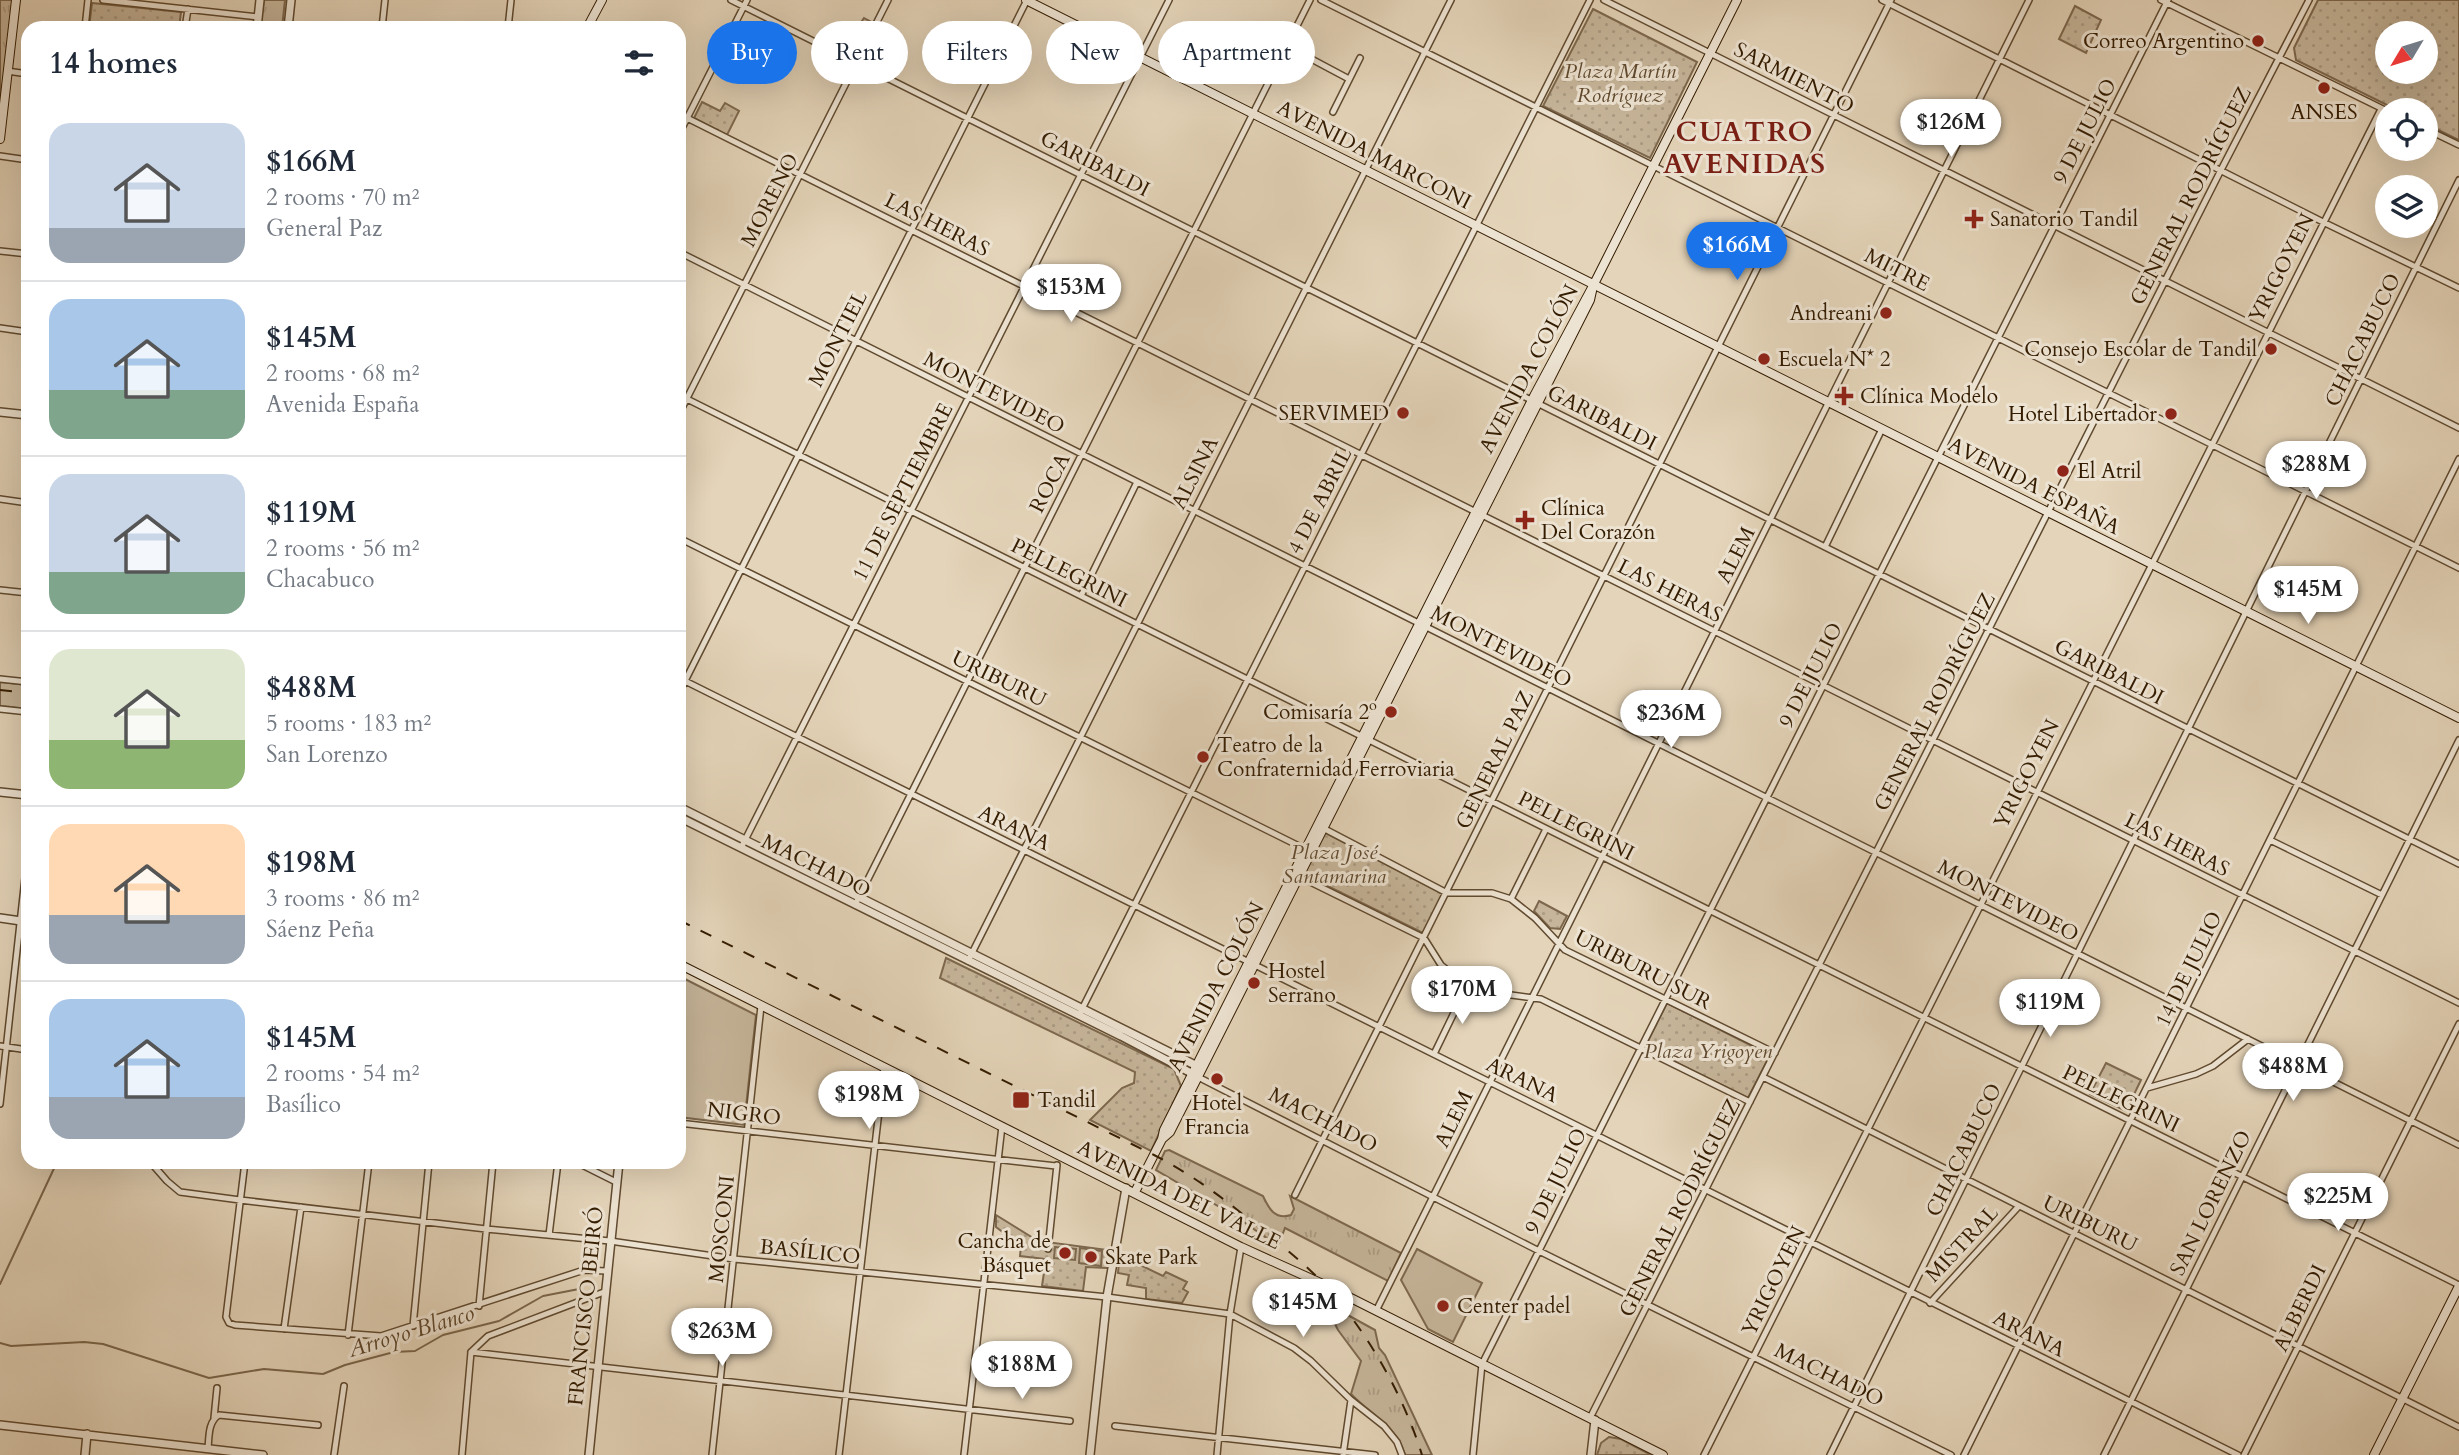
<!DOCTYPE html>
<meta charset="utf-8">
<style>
:root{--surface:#fff;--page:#f6f6f7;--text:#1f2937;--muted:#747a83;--line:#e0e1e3;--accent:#1a73e8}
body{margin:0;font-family:Cardo,serif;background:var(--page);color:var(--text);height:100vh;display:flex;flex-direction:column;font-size:26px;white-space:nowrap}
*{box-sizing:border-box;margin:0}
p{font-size:23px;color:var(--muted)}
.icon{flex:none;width:38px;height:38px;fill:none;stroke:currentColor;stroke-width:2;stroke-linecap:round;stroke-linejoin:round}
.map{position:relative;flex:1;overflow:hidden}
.drawer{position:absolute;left:21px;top:21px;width:665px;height:1148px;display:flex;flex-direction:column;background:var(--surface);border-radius:21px;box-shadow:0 7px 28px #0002}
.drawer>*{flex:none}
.guide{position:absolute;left:707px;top:21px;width:665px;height:63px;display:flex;gap:14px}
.needle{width:46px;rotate:232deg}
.fabs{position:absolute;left:2375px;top:21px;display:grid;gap:14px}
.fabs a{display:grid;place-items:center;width:63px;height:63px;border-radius:50%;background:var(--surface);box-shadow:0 7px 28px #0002;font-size:35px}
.price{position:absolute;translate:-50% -60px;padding:0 16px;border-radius:24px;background:#fff;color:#222;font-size:23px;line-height:46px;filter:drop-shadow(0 2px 4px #0008)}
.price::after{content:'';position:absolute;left:50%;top:42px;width:21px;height:16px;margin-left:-10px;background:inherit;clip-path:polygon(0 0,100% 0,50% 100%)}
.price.on{background:var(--accent);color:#fff}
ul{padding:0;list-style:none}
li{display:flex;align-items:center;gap:21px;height:175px;padding:0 28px}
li+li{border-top:2px solid var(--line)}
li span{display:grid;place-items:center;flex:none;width:196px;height:140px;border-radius:21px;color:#555}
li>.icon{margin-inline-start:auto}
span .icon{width:84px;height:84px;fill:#fffc;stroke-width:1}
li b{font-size:30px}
h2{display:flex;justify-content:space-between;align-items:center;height:84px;padding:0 28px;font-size:30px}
.chip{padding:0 24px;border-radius:32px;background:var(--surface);box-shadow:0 7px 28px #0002;font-size:24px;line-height:63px}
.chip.on{background:var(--accent);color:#fff}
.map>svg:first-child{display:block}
.grass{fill:url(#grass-tufts);stroke:#7d684e;stroke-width:2}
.park{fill:url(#park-dots);stroke:#7d684e;stroke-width:2;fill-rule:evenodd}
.pitch{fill:#c6b59a;stroke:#7d684e;stroke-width:2}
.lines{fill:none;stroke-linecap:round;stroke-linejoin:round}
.stream{stroke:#7a654a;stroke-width:2}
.minor-casing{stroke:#604a2f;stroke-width:8}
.tertiary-casing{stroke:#604a2f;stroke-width:10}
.secondary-casing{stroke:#341c01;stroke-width:10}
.minor{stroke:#ede3d2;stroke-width:5}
.tertiary{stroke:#ede3d2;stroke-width:7}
.secondary{stroke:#ede3d2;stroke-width:8}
.rail{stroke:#341c01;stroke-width:2;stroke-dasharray:12 12;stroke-linecap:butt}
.poi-dot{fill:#8f2418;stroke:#ede3d2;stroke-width:2.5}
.labels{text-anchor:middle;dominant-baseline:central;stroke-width:6;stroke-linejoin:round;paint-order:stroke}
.poi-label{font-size:21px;fill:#341c01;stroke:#ede3d2;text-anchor:start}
.park-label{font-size:21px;font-style:italic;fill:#604a2f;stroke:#ede3d2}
.street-label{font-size:21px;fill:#341c01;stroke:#ede3d2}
.water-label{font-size:23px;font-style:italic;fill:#5d462b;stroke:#ede3d2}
.district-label{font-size:28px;font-weight:bold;letter-spacing:2px;fill:#7a1f14;stroke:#ede3d2}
</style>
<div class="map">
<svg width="2459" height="1455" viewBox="0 0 2459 1455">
<defs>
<pattern id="grass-tufts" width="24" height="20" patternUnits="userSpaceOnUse" patternTransform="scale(1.75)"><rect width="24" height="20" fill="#c6b59a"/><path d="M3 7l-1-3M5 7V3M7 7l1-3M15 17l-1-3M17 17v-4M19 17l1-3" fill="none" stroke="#ab9b83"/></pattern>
<pattern id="park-dots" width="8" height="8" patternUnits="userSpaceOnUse" patternTransform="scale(1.75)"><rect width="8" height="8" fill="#c6b59a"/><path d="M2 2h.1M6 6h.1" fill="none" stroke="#ab9b83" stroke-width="1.8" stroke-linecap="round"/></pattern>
</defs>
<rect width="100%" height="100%" fill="#e4d4b9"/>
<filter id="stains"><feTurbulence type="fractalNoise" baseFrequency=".00286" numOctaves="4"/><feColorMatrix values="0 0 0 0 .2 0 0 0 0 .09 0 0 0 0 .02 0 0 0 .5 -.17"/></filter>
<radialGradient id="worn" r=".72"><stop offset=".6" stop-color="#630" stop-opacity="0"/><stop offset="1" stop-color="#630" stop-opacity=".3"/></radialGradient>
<!-- grass -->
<path class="grass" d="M0,0H13L0,118Z
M264,0H285L282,28H260Z
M0,682L28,685V709L0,706Z
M1169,1150L1263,1196C1269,1209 1275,1220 1291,1215L1294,1209L1290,1196L1401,1253L1388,1281L1285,1228L1278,1246L1235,1216L1156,1170L1165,1151Z
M1324,1302L1375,1330L1379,1348L1385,1355L1432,1455H1405C1397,1426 1371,1415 1351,1394L1361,1361L1338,1330Z"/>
<!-- park -->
<path class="park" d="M2318,0H2459V140L2426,124V110H2397L2296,60L2294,48ZM2387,33H2426V72H2387Z
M92,3L181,12L179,28H89Z
M2075,6L2101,20L2086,53L2059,39Z
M1593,9L1697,62L1650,158L1543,106Z
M864,18L873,23L854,58L841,51Z
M702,102L720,111L725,103L739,111L727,135L694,118Z
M1324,832L1443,894L1423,933L1303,874Z
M1539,901L1567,916L1560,929L1550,928L1534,911Z
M946,958L1174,1069L1181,1086L1151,1151L1090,1120L1122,1088L1134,1083L1135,1072L940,978Z
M1667,1003L1770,1055L1748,1098L1645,1047Z
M2106,1063L2141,1080L2126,1111L2090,1094Z
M996,1215L1046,1246L1047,1242L1108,1250L1106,1268L1086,1267L1083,1291L1042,1286L1046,1259L1020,1256L1021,1246L996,1227Z
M1120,1252L1138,1258L1136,1263L1163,1276L1166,1272L1187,1282L1183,1289L1188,1292L1182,1303L1146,1299V1288L1127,1285L1129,1275L1118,1273Z
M1609,1437L1621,1439L1651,1455H1597L1601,1443Z"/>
<!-- pitch -->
<path class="pitch" d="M679,976L756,1015L744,1125L679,1117Z
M1055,1247L1076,1249L1075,1260L1054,1258Z
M1080,1248L1102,1251L1101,1266L1079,1263Z
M1417,1249L1482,1283L1453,1342L1428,1329L1401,1280Z"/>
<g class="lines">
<!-- stream -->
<path class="stream" d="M0,1284L57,1162
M0,1343L11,1346L84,1342L103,1344L209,1378L264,1369L323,1374L345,1365L394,1352L415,1351L443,1335L499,1321L543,1296L579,1289"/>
<!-- minor casing -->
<g class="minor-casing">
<path id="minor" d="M103,0L258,17
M731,0L2459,864
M1321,0L2459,568
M1604,0L2459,428
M1882,0L2323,222L2459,288
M2161,0L2387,111
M85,28L88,0
M185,28L188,9
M382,28L385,0
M508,28L511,0
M1287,46L1349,79
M7,71L28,74
M1333,112L1360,58
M679,114L2459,1003
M2426,129L2459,145
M679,134L747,0
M0,156L28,160
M0,251L28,254
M679,252L2459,1145
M0,328L28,332
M679,395L2459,1285
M679,414L888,0
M0,499L28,503
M679,538L1305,849
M1825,547L1882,429
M0,590L28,593
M1081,596L1137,482
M679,678L2238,1455
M0,679L28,682
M679,693L1027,0
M0,709L28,712
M1321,827L1447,893H1492L1511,899L1535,918L1565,950L1775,1053
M2270,840L2382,895
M741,848L1169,0
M1298,876L1424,938L1441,965L1467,986L1489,992L1541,999L1750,1102
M1511,899L1546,829
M855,905L1310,0
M968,961L1451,0
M1079,1015L1590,0
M0,1046L28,1050
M1434,1054L1467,986
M1198,1077L1539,1251L1951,1455
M1763,1077L2459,1427
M2147,1088L2196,1074L2213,1066L2248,1039
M0,1104L28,851
M679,1123L1056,1166
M245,1162L226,1317L229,1323L235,1325L381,1336L584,1270L606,1271
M576,1162L616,1182
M153,1165L167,1181L180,1192L240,1200L486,1229L610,1241L734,1259L1107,1297L1230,1314L1294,1348L1311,1361L1351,1400L1384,1426L1397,1442L1402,1455
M1295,1195L1891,0
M549,1235L558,1162
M1048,1249L1057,1165
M1930,1303L2019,1206
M479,1306L493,1162
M1376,1311L2029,0
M413,1326L429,1162
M284,1329L301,1207
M348,1335L369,1162
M471,1352L1070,1421
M471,1352L488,1336L604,1292
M214,1418L217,1388
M1590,1418L2221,170L2309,0
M1115,1426L1375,1455
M208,1449C209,1438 208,1421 219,1415L318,1425
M334,1455L344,1386
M462,1455L471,1352
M712,1455L761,1006
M839,1455L884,1068
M964,1455L1002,1126
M1217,1455L1230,1314L1241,1247
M1343,1455L1351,1400
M1473,1455L1482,1364L2168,0
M1704,1455L2381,109
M1830,1455L2459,180
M1964,1455L2459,459
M2104,1455L2459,740
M2244,1455L2459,1024"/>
</g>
<!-- tertiary casing -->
<g class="tertiary-casing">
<path id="tertiary" d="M257,28L260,0
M288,28L291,0
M0,412L28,415
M0,792L28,795
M679,807L1201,1068
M679,817L1121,1036L1195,1075
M0,918L28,922
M0,1425L263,1455
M85,1455L87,1434
M589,1455L619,1162
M1090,1455L1107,1297L1126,1188
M1591,1455L1595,1420"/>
</g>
<!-- secondary casing -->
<g class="secondary-casing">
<path id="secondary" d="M1026,0L2459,718
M587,28L602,0
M0,139L16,0
M679,964L1241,1247L1325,1285L1663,1455
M1162,1139L1170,1132L1590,300L1592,291
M1135,1192L1162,1139L1164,1130L1534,396L1594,284L1737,0
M2374,1455L2459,1286"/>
</g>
<!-- minor -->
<use href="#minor" class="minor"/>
<!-- tertiary -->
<use href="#tertiary" class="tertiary"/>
<!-- secondary -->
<use href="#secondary" class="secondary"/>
<!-- rail -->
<path class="rail" d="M0,690L28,693
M679,920L1154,1155C1189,1173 1221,1196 1251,1221C1276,1241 1302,1261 1324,1284C1367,1331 1403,1394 1422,1455"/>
</g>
<!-- markers -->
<g class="poi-dot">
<circle cx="2258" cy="41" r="7"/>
<circle cx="2324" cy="88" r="7"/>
<path d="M1970.5 208.5h7v7h7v7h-7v7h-7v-7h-7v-7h7z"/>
<circle cx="1886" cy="313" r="7"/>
<circle cx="2271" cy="349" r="7"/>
<circle cx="1764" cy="359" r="7"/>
<path d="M1840.5 385.5h7v7h7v7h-7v7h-7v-7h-7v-7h7z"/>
<circle cx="1403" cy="413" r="7"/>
<circle cx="2171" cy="414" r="7"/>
<circle cx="2063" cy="471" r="7"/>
<path d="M1521.5 509.5h7v7h7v7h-7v7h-7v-7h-7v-7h7z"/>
<circle cx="1391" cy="712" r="7"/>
<circle cx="1203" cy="757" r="7"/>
<circle cx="1254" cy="983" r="7"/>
<circle cx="1217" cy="1079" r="7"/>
<rect x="1012" y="1091" width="18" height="18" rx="3.5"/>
<circle cx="1065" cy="1253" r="7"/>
<circle cx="1091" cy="1257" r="7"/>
<circle cx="1443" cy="1306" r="7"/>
</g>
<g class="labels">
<!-- poi labels -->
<g class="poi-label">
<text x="2244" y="41" text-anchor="end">Correo Argentino</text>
<text x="2324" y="112" text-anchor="middle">ANSES</text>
<text x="1990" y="219">Sanatorio Tandil</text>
<text x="1872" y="313" text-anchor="end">Andreani</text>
<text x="2257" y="349" text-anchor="end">Consejo Escolar de Tandil</text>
<text x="1778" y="359">Escuela N* 2</text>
<text x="1860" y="396">Clínica Modelo</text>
<text x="1389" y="413" text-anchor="end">SERVIMED</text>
<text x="2157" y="414" text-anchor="end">Hotel Libertador</text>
<text x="2077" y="471">El Atril</text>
<text x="1541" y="508">Clínica<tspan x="1541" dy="24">Del Corazón</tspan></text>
<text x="1377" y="712" text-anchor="end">Comisaría 2º</text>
<text x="1217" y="745">Teatro de la<tspan x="1217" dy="24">Confraternidad Ferroviaria</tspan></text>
<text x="1268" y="971">Hostel<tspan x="1268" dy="24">Serrano</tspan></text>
<text x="1037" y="1100">Tandil</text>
<text x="1217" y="1103" text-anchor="middle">Hotel<tspan x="1217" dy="24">Francia</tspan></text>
<text x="1051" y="1241" text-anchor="end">Cancha de<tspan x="1051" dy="24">Básquet</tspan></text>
<text x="1105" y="1257">Skate Park</text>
<text x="1457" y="1306">Center padel</text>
</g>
<!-- park labels -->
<g class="park-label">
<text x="1620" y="71">Plaza Martín<tspan x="1620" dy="24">Rodríguez</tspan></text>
<text x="1334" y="852">Plaza José<tspan x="1334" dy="24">Santamarina</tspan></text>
<text x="1708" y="1051">Plaza Yrigoyen</text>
</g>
<!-- street labels -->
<g class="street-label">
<text transform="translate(1794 78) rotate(27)">SARMIENTO</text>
<text transform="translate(2085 131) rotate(-63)">9 DE JULIO</text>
<text transform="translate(1374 155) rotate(27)">AVENIDA MARCONI</text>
<text transform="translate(1095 164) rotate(27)">GARIBALDI</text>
<text transform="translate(2191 196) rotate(-63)">GENERAL RODRÍGUEZ</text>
<text transform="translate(770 200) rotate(-63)">MORENO</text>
<text transform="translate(937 225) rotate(27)">LAS HERAS</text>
<text transform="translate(2282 268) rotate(-63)">YRIGOYEN</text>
<text transform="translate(1897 270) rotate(27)">MITRE</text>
<text transform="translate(838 339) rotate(-63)">MONTIEL</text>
<text transform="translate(2363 340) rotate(-64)">CHACABUCO</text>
<text transform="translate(1529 369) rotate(-62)">AVENIDA COLÓN</text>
<text transform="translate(994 393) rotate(27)">MONTEVIDEO</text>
<text transform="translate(1602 418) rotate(27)">GARIBALDI</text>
<text transform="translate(1195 473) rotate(-63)">ALSINA</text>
<text transform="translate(1050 483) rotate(-63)">ROCA</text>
<text transform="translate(2034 486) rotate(27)">AVENIDA ESPAÑA</text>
<text transform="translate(903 492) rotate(-63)">11 DE SEPTIEMBRE</text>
<text transform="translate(1320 501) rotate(-63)">4 DE ABRIL</text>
<text transform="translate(1736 555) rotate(-63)">ALEM</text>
<text transform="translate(1069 573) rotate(27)">PELLEGRINI</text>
<text transform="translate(1670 591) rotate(27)">LAS HERAS</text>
<text transform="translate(1501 647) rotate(27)">MONTEVIDEO</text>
<text transform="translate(2109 672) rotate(27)">GARIBALDI</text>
<text transform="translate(1811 675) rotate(-63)">9 DE JULIO</text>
<text transform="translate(999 679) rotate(26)">URIBURU</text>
<text transform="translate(1935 702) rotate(-63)">GENERAL RODRÍGUEZ</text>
<text transform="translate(1495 760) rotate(-64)">GENERAL PAZ</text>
<text transform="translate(2027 774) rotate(-63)">YRIGOYEN</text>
<text transform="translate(1576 826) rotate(27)">PELLEGRINI</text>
<text transform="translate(1014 828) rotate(26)">ARANA</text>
<text transform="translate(2177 845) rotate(27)">LAS HERAS</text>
<text transform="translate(816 866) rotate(26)">MACHADO</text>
<text transform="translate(2008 901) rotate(27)">MONTEVIDEO</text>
<text transform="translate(2189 969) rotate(-64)">14 DE JULIO</text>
<text transform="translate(1643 970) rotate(27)">URIBURU SUR</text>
<text transform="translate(1216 987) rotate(-63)">AVENIDA COLÓN</text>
<text transform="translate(1522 1080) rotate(26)">ARANA</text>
<text transform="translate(2121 1099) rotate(26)">PELLEGRINI</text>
<text transform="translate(744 1114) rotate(7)">NIGRO</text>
<text transform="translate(1454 1119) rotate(-64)">ALEM</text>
<text transform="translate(1323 1120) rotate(27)">MACHADO</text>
<text transform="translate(1964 1150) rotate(-64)">CHACABUCO</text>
<text transform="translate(1556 1181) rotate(-64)">9 DE JULIO</text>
<text transform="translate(1179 1195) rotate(26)">AVENIDA DEL VALLE</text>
<text transform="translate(2211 1203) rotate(-64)">SAN LORENZO</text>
<text transform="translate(1680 1208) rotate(-63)">GENERAL RODRÍGUEZ</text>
<text transform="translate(2090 1224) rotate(26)">URIBURU</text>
<text transform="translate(722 1229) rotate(-84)">MOSCONI</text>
<text transform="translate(1962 1244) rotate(-47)">MISTRAL</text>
<text transform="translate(810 1252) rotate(6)">BASÍLICO</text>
<text transform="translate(1774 1281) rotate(-64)">YRIGOYEN</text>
<text transform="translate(586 1307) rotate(-84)">FRANCISCO BEIRÓ</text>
<text transform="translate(2300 1308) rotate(-64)">ALBERDI</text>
<text transform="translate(2029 1334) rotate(27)">ARANA</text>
<text transform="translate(1829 1375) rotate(26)">MACHADO</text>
</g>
<!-- water labels -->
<g class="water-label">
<text transform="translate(411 1331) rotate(-17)">Arroyo Blanco</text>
</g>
<!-- district labels -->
<g class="district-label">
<text x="1745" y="132">CUATRO<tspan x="1745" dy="32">AVENIDAS</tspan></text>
</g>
</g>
<rect width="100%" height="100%" filter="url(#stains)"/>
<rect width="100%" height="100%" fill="url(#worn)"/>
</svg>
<div class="fabs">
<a><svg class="needle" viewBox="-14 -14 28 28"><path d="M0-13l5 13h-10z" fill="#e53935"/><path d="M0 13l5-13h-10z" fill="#747a83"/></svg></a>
<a><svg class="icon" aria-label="locate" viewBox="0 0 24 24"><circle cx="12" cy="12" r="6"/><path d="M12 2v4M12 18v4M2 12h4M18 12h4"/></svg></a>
<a><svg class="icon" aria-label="layers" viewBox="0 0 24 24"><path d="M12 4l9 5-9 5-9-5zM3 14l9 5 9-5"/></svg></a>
</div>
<b class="price" style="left:1951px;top:159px">$126M</b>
<b class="price on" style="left:1737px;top:282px">$166M</b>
<b class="price" style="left:1071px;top:324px">$153M</b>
<b class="price" style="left:2316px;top:501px">$288M</b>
<b class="price" style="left:2308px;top:626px">$145M</b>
<b class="price" style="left:1671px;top:750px">$236M</b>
<b class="price" style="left:1462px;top:1026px">$170M</b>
<b class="price" style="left:2050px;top:1039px">$119M</b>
<b class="price" style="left:2293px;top:1103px">$488M</b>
<b class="price" style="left:869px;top:1131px">$198M</b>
<b class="price" style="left:2338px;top:1233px">$225M</b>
<b class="price" style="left:1303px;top:1339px">$145M</b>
<b class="price" style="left:722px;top:1368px">$263M</b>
<b class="price" style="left:1022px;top:1401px">$188M</b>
<div class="guide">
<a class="chip on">Buy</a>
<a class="chip">Rent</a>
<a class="chip">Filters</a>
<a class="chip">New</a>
<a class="chip">Apartment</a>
</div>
<section class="drawer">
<h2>14 homes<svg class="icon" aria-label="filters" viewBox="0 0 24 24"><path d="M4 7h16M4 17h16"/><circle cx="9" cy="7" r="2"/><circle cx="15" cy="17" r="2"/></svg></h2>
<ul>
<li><span style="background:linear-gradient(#c9d6e8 75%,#9aa5b1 0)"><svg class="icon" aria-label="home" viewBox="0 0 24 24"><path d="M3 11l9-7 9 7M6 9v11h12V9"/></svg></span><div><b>$166M</b><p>2 rooms · 70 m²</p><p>General Paz</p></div></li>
<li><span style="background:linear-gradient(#a9c7e8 65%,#7fa58c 0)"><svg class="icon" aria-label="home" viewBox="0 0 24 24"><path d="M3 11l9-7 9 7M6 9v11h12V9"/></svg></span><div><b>$145M</b><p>2 rooms · 68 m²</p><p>Avenida España</p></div></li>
<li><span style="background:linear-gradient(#c9d6e8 70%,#7fa58c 0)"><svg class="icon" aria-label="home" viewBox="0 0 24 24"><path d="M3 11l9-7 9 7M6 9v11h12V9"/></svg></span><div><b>$119M</b><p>2 rooms · 56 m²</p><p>Chacabuco</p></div></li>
<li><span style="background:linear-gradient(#dfe7d0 65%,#8fb573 0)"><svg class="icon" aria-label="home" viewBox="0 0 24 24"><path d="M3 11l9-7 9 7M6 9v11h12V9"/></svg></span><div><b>$488M</b><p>5 rooms · 183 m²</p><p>San Lorenzo</p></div></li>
<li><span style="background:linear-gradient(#ffd9b3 65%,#9aa5b1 0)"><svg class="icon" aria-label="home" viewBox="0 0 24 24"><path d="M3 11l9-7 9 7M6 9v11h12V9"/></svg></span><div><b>$198M</b><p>3 rooms · 86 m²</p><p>Sáenz Peña</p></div></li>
<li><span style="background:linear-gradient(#a9c7e8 70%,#9aa5b1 0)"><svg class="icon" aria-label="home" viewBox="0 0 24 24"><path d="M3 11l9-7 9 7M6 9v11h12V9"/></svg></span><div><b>$145M</b><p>2 rooms · 54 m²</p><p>Basílico</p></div></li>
</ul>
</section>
</div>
